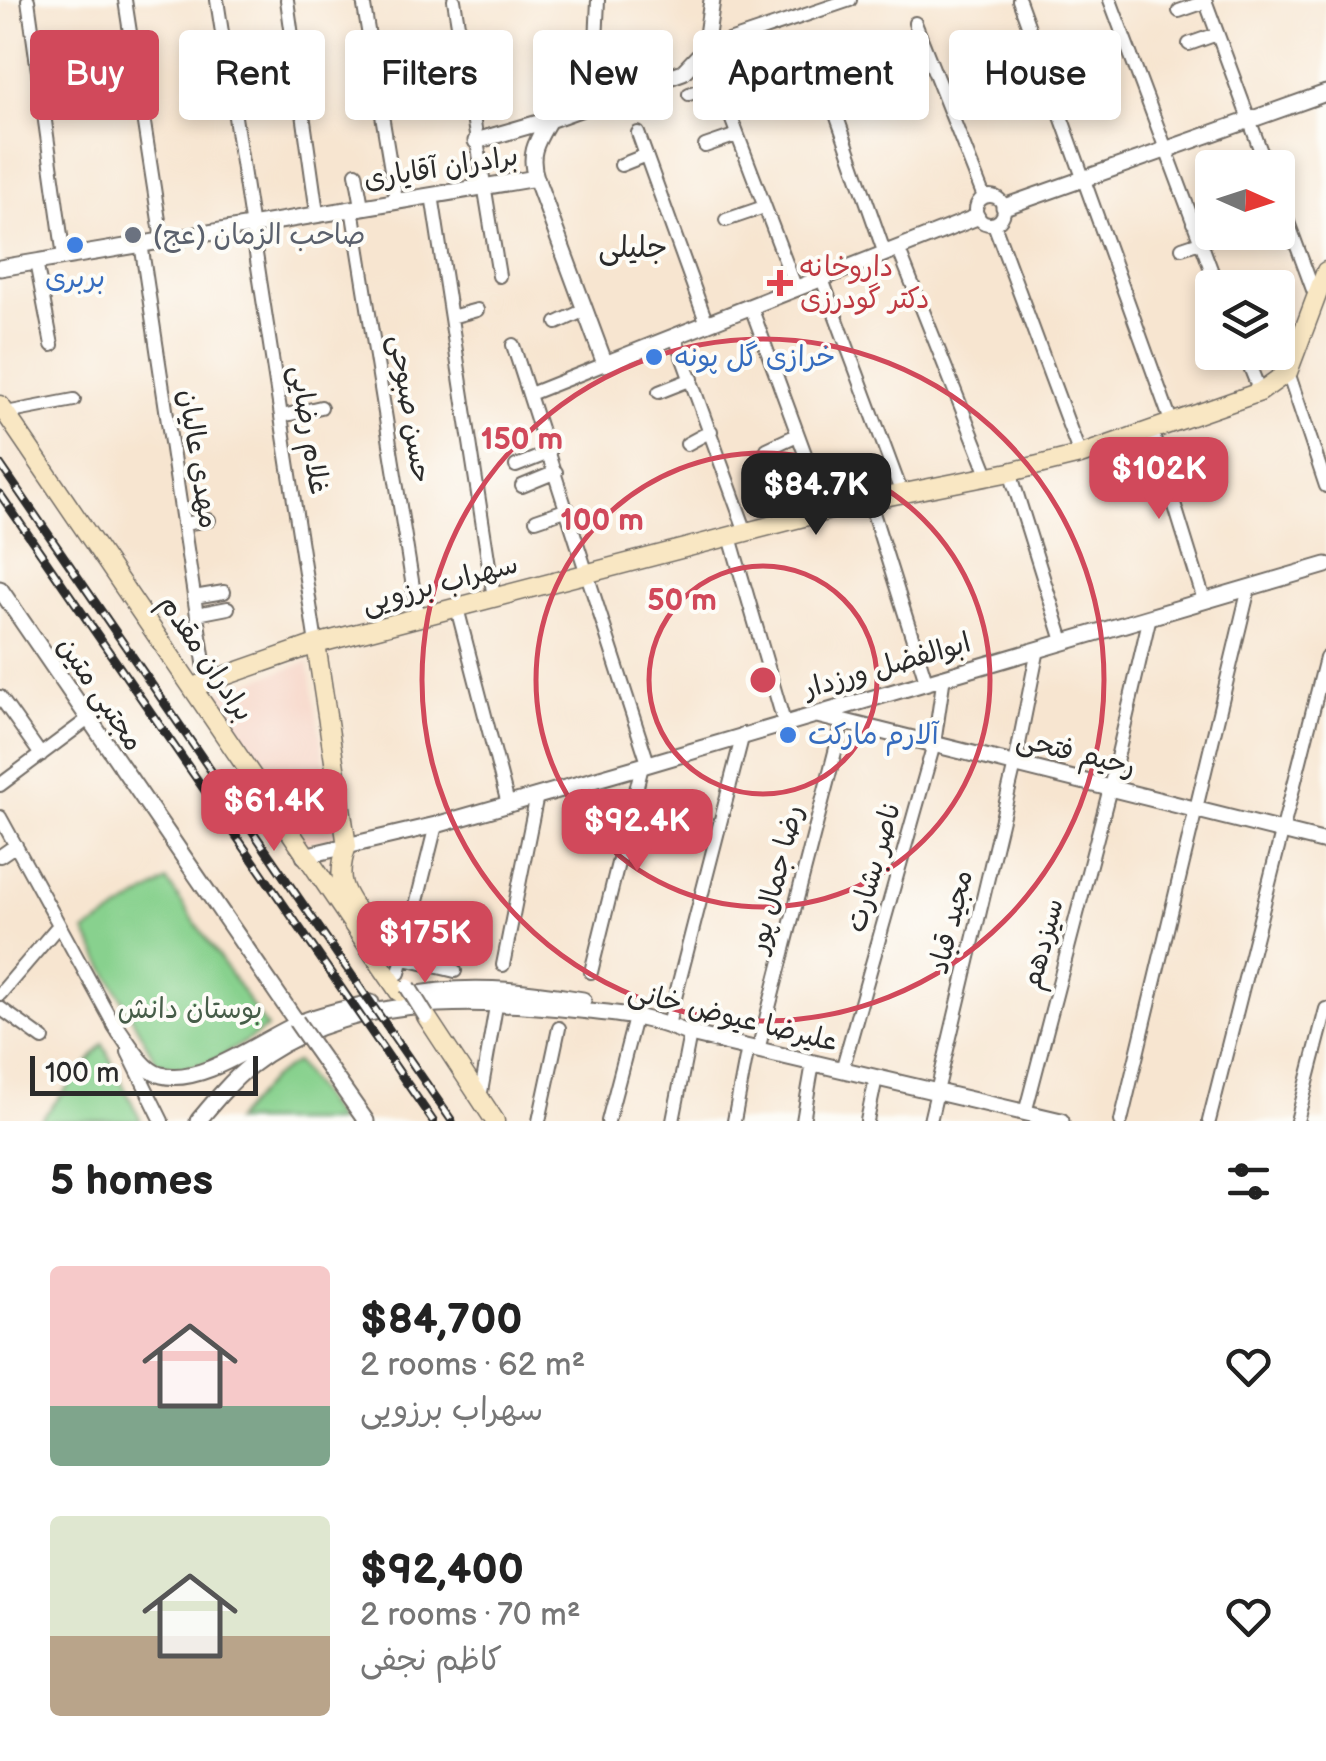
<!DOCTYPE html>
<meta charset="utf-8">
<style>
:root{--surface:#fff;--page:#f2f2f2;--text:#222;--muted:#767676;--accent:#d1495b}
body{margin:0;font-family:"Balsamiq Sans","Playpen Sans Arabic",sans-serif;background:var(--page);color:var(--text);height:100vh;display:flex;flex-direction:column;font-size:38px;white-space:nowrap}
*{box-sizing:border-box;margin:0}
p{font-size:32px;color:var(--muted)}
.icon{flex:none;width:55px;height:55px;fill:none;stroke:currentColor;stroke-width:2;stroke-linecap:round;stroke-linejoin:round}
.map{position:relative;height:1121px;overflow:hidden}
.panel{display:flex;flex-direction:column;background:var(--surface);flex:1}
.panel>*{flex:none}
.top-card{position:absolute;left:30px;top:30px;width:1268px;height:90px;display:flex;gap:20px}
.needle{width:65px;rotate:93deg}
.buttons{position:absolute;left:1195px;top:150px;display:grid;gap:20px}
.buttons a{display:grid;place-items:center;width:100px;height:100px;border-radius:10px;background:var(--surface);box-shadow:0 5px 15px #0003;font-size:50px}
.scale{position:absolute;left:30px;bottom:25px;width:228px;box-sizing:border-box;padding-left:10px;border:5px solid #2b2b2b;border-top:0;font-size:28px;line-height:35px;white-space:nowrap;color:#2b2b2b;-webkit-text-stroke:8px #fdfcf7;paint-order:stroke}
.price{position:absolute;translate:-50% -85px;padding:0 22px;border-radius:20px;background:var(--accent);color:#fff;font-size:32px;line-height:65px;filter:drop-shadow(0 2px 5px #0008)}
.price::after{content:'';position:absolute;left:50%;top:60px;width:30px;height:22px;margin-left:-15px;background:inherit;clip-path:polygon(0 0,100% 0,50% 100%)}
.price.active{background:#222;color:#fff}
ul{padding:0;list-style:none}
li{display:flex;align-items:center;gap:30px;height:250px;padding:0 50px}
li span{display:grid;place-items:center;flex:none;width:280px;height:200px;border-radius:10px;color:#555}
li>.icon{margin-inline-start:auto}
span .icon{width:120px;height:120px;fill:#fffc;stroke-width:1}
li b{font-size:42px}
h2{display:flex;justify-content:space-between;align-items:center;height:120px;padding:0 50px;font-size:42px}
.pill{padding:0 35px;border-radius:10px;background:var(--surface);box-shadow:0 5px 15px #0003;font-size:35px;line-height:90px}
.pill.active{background:var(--accent);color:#fff}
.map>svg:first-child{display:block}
.built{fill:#f6d2c3}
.green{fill:#88d18e;stroke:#5a7e5c;stroke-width:2.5}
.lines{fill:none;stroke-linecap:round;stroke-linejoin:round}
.minor-casing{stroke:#726c65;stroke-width:16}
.tertiary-casing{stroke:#726c65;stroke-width:19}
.secondary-casing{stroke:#726c65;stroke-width:21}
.minor{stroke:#fff;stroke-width:12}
.tertiary{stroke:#fff;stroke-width:15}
.secondary{stroke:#f9e7c3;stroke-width:18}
.rail-casing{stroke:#2b2b2b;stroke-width:9}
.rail{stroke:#fdfcf7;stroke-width:5;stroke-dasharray:15;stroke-linecap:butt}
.tertiary-bridge-casing{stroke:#726c65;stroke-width:19;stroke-linecap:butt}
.tertiary-bridge{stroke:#fff;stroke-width:15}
.ring{fill:none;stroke:#d1495b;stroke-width:5}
.worship-dot{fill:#6b7280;stroke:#fdfcf7;stroke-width:4}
.shop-dot{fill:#3f7fe0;stroke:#fdfcf7;stroke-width:4}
.health-dot{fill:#e0444e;stroke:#fdfcf7;stroke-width:4}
.labels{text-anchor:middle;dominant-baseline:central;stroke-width:8;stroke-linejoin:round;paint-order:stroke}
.street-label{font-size:28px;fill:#2b2b2b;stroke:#fdfcf7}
.worship-label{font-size:28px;fill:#5b616d;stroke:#fdfcf7;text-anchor:start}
.health-label{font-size:28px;fill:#be3a42;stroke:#fdfcf7;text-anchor:start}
.shop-label{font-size:28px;fill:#366cbe;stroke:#fdfcf7;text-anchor:start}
.park-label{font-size:28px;fill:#475d49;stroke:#fdfcf7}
.neighbourhood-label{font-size:30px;fill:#2b2b2b;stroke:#fdfcf7}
.centre{fill:#d1495b;stroke:#fdfcf7;stroke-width:5}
.ring-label{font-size:30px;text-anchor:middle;font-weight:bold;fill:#d1495b;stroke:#fdfcf7;stroke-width:8;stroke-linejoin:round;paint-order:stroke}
</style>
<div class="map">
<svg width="1326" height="1121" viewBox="0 0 1326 1121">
<rect width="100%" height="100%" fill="#fdfcf7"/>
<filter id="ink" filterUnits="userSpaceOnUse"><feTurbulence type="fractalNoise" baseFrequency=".01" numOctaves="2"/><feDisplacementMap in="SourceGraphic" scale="20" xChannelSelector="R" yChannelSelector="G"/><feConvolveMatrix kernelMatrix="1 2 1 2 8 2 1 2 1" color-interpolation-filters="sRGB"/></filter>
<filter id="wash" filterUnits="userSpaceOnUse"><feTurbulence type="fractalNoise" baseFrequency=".0048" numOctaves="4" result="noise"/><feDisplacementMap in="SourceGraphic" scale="40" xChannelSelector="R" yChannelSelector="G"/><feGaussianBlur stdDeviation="2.25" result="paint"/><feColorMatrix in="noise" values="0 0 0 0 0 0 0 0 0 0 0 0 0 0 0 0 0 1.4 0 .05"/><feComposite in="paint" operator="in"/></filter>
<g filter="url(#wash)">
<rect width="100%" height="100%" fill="#f7e5d0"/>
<!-- built -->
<path class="built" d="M308,662L336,836L304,842L206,697Z"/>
<!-- green -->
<path class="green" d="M167,881L267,1028L214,1061L180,1069L157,1063L85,932Z
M103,1044L141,1121H40Z
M296,1062L338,1121H234L272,1078Z"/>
</g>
<g filter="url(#ink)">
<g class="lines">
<!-- minor casing -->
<g class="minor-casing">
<path id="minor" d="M28,0L64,257
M125,0L162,240
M217,0L316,644
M287,0L317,213
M363,0L396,200
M454,0L499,276
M1019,0L1172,424
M1110,0L1218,288
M1205,0L1267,168
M1179,11L1205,2
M915,23L984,197
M1189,44L1217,34
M818,63L885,254
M689,94L718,84
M593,107L598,0
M729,111L772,95
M638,133L707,324
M705,146L737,135
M621,165L646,155
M356,173L362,206
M432,195L494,598
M1278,195L1316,298
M976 210a14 14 0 1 1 28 0a14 14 0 1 1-28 0Z
M352,208L418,618
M726,220L764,207
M1193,223L1212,216
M994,224L1080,455
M141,243L207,682
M898,248L989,477
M1182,248L1200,242
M36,262L52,345
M822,279L902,494
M796,289L705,49L850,0
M751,307L826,511
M451,317L477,310
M557,323L585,310
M675,337L746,532
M513,345L648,763
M1244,352L1260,392
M1288,372L1326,486
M659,392L692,379
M530,394L605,364
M6,413L74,400
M282,416L321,407
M1152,432L1204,600
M687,444L711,431
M767,449L797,435
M516,466L549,453
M1010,472L1063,641
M522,486L556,472
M869,500L926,681
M536,520L568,509
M183,524L209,520
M730,537L784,722
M194,597L224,592
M457,608L508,804
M197,614L228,608
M0,697L41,755
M0,785L87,720
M0,817L119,1034
M0,856L16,845
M405,959L455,971
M503,965L537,795
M591,972L642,766
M399,973L436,825
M0,994L59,925
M0,1008L43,1039
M668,1025L743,734
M758,1050L843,721
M128,1052L162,1121
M842,1070L934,744L944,676
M480,1098L495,1012
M1025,1113L1110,788L1150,616
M539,1121L559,1028
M608,1121L636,1014
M673,1121L690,1034
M734,1121L748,1047
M803,1121L813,1063
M867,1121L876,1078
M930,1121L1015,764L1038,649
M1121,1121L1249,588
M1209,1121L1326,658
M1297,1121L1326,1009"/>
</g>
<!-- tertiary casing -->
<g class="tertiary-casing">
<path id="tertiary" d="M712,0L705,49L683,72L549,120C537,141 528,153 536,178L605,364L977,217
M476,141L549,120
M1004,207L1326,93
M0,268L536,178
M0,589L296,1021
M817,715L1326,842
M304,856L436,825L642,766L1326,565
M403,997C464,983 522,990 583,1000
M115,1025C126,1039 142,1071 161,1075C204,1086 264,1037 304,1021C325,1013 348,1008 371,1003
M314,1047L366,1121
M198,1121C214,1102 231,1081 250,1066C342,994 471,998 580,1010C625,1015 647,1016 690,1034L1061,1121"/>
</g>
<!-- secondary casing -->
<g class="secondary-casing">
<path id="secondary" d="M0,405L399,992
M316,644L347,846C333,885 347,895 368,927
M193,687L316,644L869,500L1010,472L1080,455L1260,392L1288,372L1326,271
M426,1016L495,1121"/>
</g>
<!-- minor -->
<use href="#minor" class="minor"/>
<!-- tertiary -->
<use href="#tertiary" class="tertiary"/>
<!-- secondary -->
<use href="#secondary" class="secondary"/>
<!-- rail casing -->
<g class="rail-casing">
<path id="rail" d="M0,464L452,1121
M0,494L433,1121"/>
</g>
<!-- rail -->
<use href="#rail" class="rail"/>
<!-- tertiary-bridge casing -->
<g class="tertiary-bridge-casing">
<path id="tertiary-bridge" d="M408,987L426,1016
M296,1021L314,1047"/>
</g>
<!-- tertiary-bridge -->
<use href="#tertiary-bridge" class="tertiary-bridge"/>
</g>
</g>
<!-- distance rings -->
<g class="ring">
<circle cx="763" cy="680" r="114"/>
<circle cx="763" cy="680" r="227"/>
<circle cx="763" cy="680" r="341"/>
</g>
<!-- markers -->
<circle class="worship-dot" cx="133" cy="235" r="10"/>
<g class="shop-dot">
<circle cx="75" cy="245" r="10"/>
<circle cx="654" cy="357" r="10"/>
<circle cx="788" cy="735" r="10"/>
</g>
<path class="health-dot" d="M775 268h10v10h10v10h-10v10h-10v-10h-10v-10h10z"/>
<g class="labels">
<!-- street labels -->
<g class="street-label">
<text transform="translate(441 168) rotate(-9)">برادران آقایاری</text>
<text transform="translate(410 409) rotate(81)">حسن صبوحی</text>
<text transform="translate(309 430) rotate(81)">غلام رضایی</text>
<text transform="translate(198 459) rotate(81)">مهدی عالیان</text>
<text transform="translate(440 584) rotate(-15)">سهراب برزویی</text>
<text transform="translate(206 658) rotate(56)">برادران مقدم</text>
<text transform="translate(887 666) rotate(-16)">ابوالفضل ورزدار</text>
<text transform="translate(100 694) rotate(56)">مجتبی متین</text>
<text transform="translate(1076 753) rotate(14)">رحیم فتحی</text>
<text transform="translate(874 867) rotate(-74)">ناصر بشارت</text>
<text transform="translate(776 879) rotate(-76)">رضا جمال پور</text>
<text transform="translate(951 922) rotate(-76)">مجید قباد</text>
<text transform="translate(1043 944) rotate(-75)">سیزدهم</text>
<text transform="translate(733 1017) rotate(14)">علیرضا عیوض خانی</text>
</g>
<!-- worship labels -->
<g class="worship-label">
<text x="153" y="235">صاحب الزمان (عج)</text>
</g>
<!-- health labels -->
<g class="health-label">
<text x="800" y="267">داروخانه<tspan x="800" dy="32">دکتر گودرزی</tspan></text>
</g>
<!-- shop labels -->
<g class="shop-label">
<text x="75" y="278" text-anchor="middle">بربری</text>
<text x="674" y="357">خرازی گل پونه</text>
<text x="808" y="735">آلارم مارکت</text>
</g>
<!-- park labels -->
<g class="park-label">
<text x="190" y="1009">بوستان دانش</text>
</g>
<!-- neighbourhood labels -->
<g class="neighbourhood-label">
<text x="633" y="248">جلیلی</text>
</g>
</g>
<circle cx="763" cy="680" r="15" class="centre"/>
<g class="ring-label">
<text x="522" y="449">150 m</text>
<text x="602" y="530">100 m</text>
<text x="682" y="610">50 m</text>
</g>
</svg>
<div class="buttons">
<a><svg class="needle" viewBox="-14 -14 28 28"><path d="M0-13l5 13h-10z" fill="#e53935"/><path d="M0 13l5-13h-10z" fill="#767676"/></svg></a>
<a><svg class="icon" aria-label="layers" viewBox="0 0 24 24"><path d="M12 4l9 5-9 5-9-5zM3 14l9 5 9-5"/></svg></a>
</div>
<div class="scale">100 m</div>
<b class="price" style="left:1159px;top:522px">$102K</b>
<b class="price active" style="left:816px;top:538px">$84.7K</b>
<b class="price" style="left:274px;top:854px">$61.4K</b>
<b class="price" style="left:637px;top:874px">$92.4K</b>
<b class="price" style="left:425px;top:986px">$175K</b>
<div class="top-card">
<a class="pill active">Buy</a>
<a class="pill">Rent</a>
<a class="pill">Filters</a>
<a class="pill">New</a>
<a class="pill">Apartment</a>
<a class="pill">House</a>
</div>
</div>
<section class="panel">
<h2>5 homes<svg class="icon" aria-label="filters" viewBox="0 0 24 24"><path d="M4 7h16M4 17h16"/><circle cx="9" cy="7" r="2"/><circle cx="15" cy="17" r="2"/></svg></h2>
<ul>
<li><span style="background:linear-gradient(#f6c9c9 70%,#7fa58c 0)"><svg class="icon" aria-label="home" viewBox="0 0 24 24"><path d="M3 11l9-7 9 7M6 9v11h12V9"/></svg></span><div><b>$84,700</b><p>2 rooms · 62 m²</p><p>سهراب برزویی</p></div><svg class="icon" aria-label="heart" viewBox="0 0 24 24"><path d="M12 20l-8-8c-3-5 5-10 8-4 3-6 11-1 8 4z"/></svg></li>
<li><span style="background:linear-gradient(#dfe7d0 60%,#b9a48a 0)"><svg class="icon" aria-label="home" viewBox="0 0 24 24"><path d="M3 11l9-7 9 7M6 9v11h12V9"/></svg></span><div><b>$92,400</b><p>2 rooms · 70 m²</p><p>کاظم نجفی</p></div><svg class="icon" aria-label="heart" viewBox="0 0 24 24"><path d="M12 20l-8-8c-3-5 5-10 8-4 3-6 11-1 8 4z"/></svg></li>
</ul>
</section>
